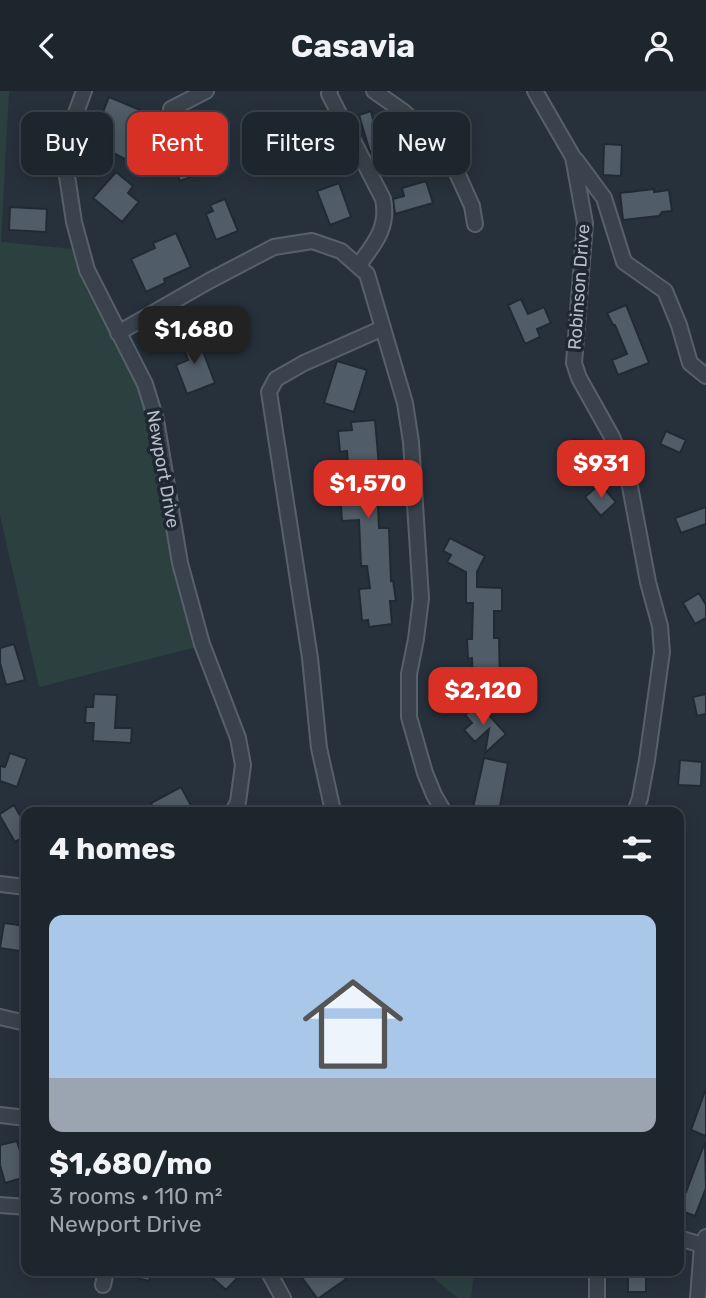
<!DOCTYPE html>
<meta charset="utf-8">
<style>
:root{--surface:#1d252d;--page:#2a3139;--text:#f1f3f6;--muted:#a0a5aa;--line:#3b4249;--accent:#d93025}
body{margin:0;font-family:Rubik,sans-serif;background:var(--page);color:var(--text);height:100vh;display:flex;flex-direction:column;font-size:26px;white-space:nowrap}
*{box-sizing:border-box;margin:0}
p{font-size:23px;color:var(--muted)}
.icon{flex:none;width:38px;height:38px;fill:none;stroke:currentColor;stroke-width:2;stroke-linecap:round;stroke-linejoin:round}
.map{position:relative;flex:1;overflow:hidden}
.sheet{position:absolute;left:21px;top:716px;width:663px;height:469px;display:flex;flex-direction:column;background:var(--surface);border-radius:14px;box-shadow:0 4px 18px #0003,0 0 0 2px var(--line)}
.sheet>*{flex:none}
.guide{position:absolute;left:21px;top:21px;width:665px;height:63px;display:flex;gap:14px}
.price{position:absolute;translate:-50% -60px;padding:0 16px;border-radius:14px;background:var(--accent);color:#fff;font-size:23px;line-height:46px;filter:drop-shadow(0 2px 4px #0008)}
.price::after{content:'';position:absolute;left:50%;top:42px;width:21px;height:16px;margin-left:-10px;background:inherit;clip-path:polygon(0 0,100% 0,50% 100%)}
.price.on{background:#222;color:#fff}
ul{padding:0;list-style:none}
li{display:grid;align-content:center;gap:14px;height:371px;padding:0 28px}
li+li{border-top:2px solid var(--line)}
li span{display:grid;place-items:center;height:217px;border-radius:14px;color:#555}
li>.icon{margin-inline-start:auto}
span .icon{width:126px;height:126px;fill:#fffc;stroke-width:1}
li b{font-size:30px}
h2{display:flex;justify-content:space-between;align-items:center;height:84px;padding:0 28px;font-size:30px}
.pill{padding:0 24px;border-radius:14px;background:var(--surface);box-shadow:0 4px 18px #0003,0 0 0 2px var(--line);font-size:24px;line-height:63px}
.pill.on{background:var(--accent);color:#fff}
header{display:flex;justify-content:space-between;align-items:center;height:91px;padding:0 28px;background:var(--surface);font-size:32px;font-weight:700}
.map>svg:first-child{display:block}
.green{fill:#2c4040}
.building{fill:#505c67;stroke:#212a34;stroke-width:2}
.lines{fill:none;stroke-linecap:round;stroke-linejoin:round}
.minor-casing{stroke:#58616b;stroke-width:18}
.minor{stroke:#3a434d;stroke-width:14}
.labels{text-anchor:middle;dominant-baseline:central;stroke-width:7;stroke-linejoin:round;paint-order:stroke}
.street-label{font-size:18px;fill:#b6bec8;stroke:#1f2832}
</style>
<header><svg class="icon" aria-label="back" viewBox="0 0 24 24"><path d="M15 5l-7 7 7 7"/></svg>Casavia<svg class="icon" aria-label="person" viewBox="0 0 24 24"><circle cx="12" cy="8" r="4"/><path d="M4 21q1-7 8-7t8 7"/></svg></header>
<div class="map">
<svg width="706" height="1207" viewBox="0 0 706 1207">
<rect width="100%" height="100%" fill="#27313c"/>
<!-- green -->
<path class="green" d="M0,0H9L1,151L73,158L86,198L130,276L149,325L181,505L197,556L39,596L0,424Z
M425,1180H474L471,1207H458Z"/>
<!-- building -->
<path class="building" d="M109,6L145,21L136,44L160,55L209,40L207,32L218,28L228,55L199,66L205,81L180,90L172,68L148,78L136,52L130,64L128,63L125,68L95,53L108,25L102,23Z
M371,20L374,33L383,30L390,55L370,61L359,24Z
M604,53L622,54L621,85L603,84Z
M116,81L133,95L128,102L139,111L122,131L93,107Z
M426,90L433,112L395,123L393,108L404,105L402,97Z
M339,92L351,126L330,134L317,100Z
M654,98V101L669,99L672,120L662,121L659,125L623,129L620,102Z
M225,108L238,140L216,149L206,123L213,120L210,114Z
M10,116L47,118L46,141L9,139Z
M176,142L191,176L164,188L165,192L146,201L131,168L155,157L153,152Z
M521,208L528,223L544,216L551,232L537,238L540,246L525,253L508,214Z
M626,214L649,272L618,284L612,269L627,263L615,234H613L607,222Z
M196,242L215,292L187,303L176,274L188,269L180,248Z
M337,270L367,279L354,321L324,312Z
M375,329L379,375L376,376L379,437H389L391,490L393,489L396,510H390L392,533L369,536L368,529L362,530L359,498L370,497L367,475H361L359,429L342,430L339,388L349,387L347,360L340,361L338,340L352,339L351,331Z
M666,340L686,349L680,362L660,353Z
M573,348L583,349L582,365H572Z
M600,393L616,411L601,425L585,406Z
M706,416V433L681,442L675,427Z
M450,447L485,465L477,481V496L502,497V520H494V547H499L500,592L473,593L472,567L468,568L467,548H472L473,512H466V481L447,471L451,464L443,460Z
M699,502L706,514V527L695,533L683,512Z
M14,553L25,589L6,594L0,572V557Z
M94,603L117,604L115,637H132L131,652L93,650L94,632H85L86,616H93Z
M706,603V623L697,625L693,606Z
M478,612L506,643L485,662L489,638L475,651L464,639L472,632L465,624Z
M10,662L27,668L17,696L0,690V675L5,676Z
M484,667L508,672L499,721H472Z
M680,669L702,671L701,695L678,694Z
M181,696L193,718L187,721H155L151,712Z
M14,714L21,726L26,723V744L15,751L0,725V723Z
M4,832L26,835V861L0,857Z
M705,1000H706V1045L691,1039Z
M17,1050L21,1063L26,1061V1086L5,1092L0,1074V1054Z
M705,1051L706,1097L695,1125L679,1119V1099L686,1101Z
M120,1180H152L149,1190L120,1183Z
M205,1180H234L239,1185L226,1199Z
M297,1180H340L346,1188L319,1207H317Z
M628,1180H646V1201H628Z"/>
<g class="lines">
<!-- minor casing -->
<g class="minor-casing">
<path id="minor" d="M84,0L73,30L66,78L74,131L87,179L145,293L156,329L180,472L202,553L238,647L243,674L238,711L233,721
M330,0L329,3L383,108C389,137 374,153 358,175
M374,0L404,21L448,62L472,115L475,133
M535,0L573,66L585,132L574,272L579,287L612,346L628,385L648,491L660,535L662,561L647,669L640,707L635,721
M171,18L206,0
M576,69L604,107L624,171L665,200L679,234L690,272L706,285
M118,242L209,190L274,156L312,150L341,160L367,183L405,312L411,351L421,507L416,548L409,583V626L425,682L434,704L444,721
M333,720L319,657L310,567L269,301L276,288L304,272L383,237
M0,793L26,796
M0,926L26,932
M0,1024L26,1027
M0,1114L26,1116
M679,1147L702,1154
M268,1180L283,1207
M103,1194L106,1180
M597,1207V1180
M698,1207L702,1154L706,1146"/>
</g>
<!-- minor -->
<use href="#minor" class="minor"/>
</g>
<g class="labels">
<!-- street labels -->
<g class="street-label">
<text transform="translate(579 196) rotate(-86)">Robinson Drive</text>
<text transform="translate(163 378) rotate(80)">Newport Drive</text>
</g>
</g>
</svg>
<b class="price on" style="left:194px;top:275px">$1,680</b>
<b class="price" style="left:601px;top:409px">$931</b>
<b class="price" style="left:368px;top:429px">$1,570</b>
<b class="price" style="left:483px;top:636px">$2,120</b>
<div class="guide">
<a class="pill">Buy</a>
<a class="pill on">Rent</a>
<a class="pill">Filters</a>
<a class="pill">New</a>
</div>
<section class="sheet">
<h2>4 homes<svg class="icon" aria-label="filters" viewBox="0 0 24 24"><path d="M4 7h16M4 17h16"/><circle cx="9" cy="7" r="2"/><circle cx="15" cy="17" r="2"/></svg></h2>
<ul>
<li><span style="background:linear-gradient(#a9c7e8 75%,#9aa5b1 0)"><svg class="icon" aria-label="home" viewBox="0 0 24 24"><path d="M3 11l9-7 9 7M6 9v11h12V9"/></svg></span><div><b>$1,680/mo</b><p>3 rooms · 110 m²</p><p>Newport Drive</p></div></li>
</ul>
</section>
</div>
